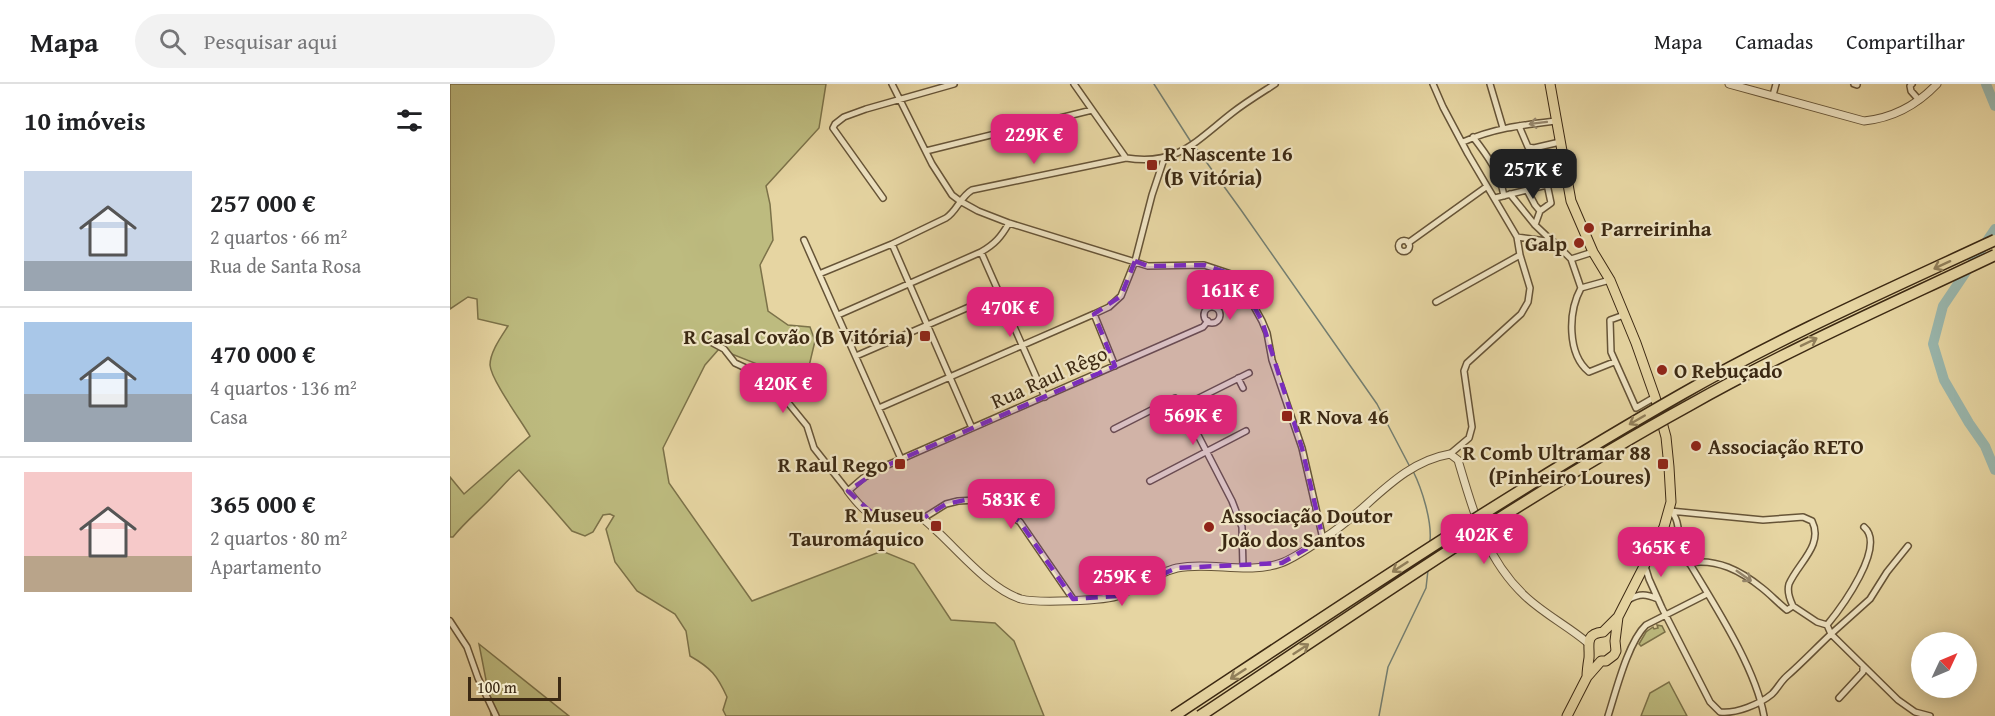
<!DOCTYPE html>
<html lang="pt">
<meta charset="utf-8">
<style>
:root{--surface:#fff;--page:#f2f2f2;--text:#202124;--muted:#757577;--line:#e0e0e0;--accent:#db2777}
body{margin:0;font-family:"Gentium Book Plus",serif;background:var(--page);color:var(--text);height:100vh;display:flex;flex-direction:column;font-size:22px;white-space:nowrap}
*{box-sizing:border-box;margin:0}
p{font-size:20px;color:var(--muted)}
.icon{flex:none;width:33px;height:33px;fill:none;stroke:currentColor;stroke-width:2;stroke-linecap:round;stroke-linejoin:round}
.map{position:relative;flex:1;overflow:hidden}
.side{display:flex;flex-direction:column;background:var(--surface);width:450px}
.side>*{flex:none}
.needle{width:39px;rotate:46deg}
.fabs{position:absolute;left:1461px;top:548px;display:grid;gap:12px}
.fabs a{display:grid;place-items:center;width:66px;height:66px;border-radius:50%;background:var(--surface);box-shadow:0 3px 15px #0003;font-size:30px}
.scale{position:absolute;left:18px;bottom:15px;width:93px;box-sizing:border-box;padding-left:6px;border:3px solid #3c2913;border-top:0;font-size:16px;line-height:21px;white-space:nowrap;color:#3c2913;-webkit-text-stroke:4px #efe4c3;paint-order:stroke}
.price{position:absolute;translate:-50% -51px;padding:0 14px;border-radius:12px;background:var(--accent);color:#fff;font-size:20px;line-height:39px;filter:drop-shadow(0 2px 3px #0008)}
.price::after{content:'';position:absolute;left:50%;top:36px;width:18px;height:14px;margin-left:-9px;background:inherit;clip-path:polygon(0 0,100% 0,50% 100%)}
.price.on{background:#222;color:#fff}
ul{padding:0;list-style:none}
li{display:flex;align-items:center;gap:18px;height:150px;padding:0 24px}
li+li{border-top:2px solid var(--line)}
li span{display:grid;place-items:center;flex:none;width:168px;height:120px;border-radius:0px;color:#555}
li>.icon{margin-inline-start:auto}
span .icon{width:72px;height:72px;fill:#fffc;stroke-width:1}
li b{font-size:26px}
h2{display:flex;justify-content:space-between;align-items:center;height:72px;padding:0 24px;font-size:26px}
header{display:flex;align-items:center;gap:36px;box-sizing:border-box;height:84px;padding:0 30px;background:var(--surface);border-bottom:2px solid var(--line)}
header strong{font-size:28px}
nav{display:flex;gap:33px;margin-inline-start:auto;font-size:21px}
.search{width:420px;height:54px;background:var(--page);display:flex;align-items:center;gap:15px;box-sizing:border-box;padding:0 21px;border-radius:33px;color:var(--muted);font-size:22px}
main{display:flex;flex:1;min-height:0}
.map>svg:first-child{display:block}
.green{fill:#bdbb7f;stroke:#7c7249;stroke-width:1.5}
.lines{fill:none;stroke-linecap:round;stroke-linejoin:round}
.stream{stroke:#747e70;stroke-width:1.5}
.river{stroke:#99b7ae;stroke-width:10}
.minor-casing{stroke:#665437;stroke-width:8}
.tertiary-casing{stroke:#665437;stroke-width:9}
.primary-casing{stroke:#3c2913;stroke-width:11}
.minor{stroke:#efe4c3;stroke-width:5}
.tertiary{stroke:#efe4c3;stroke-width:7}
.primary{stroke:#e6d5a2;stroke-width:9}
.motorway-bridge-casing{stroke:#3c2913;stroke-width:13;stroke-linecap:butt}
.motorway-bridge{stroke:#e6d5a2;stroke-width:10}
.oneway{stroke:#96866b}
.oneway2{stroke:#917f5a}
.marked{fill:#7b2cbf;fill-opacity:0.2;stroke:#7b2cbf;stroke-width:4.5;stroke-dasharray:12 8;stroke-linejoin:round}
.poi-dot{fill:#8f2418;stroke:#efe4c3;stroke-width:2}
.labels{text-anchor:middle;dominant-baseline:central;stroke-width:4.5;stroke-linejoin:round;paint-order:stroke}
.poi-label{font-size:21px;font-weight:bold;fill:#3c2913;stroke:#efe4c3;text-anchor:start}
.street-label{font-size:21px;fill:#3c2913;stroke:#efe4c3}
</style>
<header>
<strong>Mapa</strong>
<div class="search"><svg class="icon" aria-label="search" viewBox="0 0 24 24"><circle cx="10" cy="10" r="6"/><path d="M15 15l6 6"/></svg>Pesquisar aqui</div>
<nav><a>Mapa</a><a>Camadas</a><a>Compartilhar</a></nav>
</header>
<main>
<section class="side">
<h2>10 imóveis<svg class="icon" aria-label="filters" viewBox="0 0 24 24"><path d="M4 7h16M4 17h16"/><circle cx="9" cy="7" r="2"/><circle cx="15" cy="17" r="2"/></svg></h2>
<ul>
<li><span style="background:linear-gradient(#c9d6e8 75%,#9aa5b1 0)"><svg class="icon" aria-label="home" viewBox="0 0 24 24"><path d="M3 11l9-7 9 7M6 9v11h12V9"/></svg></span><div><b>257 000 €</b><p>2 quartos · 66 m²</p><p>Rua de Santa Rosa</p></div></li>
<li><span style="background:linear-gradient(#a9c7e8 60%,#9aa5b1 0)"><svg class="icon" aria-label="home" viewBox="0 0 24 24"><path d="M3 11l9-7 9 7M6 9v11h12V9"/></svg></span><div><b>470 000 €</b><p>4 quartos · 136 m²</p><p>Casa</p></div></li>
<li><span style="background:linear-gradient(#f6c9c9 70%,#b9a48a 0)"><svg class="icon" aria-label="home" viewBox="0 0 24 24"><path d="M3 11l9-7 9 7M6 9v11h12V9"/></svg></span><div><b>365 000 €</b><p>2 quartos · 80 m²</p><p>Apartamento</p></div></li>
</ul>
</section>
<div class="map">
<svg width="1545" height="632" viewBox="0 0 1545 632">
<rect width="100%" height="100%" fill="#e6d5a2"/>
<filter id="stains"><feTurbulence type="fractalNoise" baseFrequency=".00333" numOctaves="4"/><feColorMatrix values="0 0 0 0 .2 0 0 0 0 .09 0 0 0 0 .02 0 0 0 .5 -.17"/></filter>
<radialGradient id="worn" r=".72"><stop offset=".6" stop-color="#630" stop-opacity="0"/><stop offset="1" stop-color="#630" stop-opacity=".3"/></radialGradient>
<!-- green -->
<path class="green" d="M0,0H376L369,44L316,102L320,120L323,156L310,181L318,227L338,241L360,243L365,257L355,299L269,265L255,281L213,364L219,399L302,517L432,467L464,480L501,536L545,539L564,557L594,632H276L273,626L277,613C267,591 261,584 240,572L236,547L225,530L187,507L165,478L156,445L164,432L160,430L153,431L143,448L135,452L122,447L69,386C59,394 52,403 43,412C30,426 15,438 3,453H0V393L14,410L80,352C72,338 41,296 40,281C40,268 51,253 58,242L28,235L27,215L18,213L0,225Z
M1207,541L1212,542L1215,548L1191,562L1189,560L1196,548L1203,543L1204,545L1208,544Z
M29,560L119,632H41L37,601Z
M1219,598L1237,632H1191L1200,609Z"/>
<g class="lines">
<!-- stream -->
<path class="stream" d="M704,0L741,58
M744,61L791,126L927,320L960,383
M963,387C972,405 982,437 980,457
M929,632L938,583L976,504L978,486"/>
<!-- river -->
<path class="river" d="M1536,0L1545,22
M1545,145L1493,222L1483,260L1494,296L1519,339L1535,362L1545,386"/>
<!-- minor casing -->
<g class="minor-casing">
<path id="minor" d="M442,0L482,80L502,111L510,117L528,127L559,139L698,182L754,181L781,190L791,199L812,237L817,249L822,276L852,364L873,455
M624,0L676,74
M983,0L993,23L1018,70L1067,153L1070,171L1080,204L1078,218L1071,230L1017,279L1014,287L1022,343L1019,354L1000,370
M1040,0L1053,44
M1404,0L1407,1
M1462,0L1460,2L1461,7L1469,16
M1323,11L1326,0
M1069,42L1078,63L1084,64L1110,58
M1023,53C1037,71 1050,89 1054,112
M1013,58C1044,44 1073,41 1106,37
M476,67L642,26
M1077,106L1085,121L1090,127L1085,141
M1060,110L1085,141L1102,157
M433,114L383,44L385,40L394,33L416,25L504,0
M1045,114L1117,96
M1090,127L1101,119L1097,100
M1067,153L1104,158L1121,175L1131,204
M354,156L451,375
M948.5 162a5.5 5.5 0 1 1 11 0a5.5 5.5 0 1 1-11 0Z
M958,159L1036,103
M442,160L522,344
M531,168L595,313
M1121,175L1143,168
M369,190L442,160L496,134C507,127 510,113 522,106L676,74C727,82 745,58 782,29C796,18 811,9 825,0
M1131,204C1118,228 1117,270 1139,288L1164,278
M1131,204L1160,196
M986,218L1070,171
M754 231a8 8 0 1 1 16 0a8 8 0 1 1-16 0Z
M644,230L665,282
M388,231L531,168C545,160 551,153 559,139
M1174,231L1160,236L1161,268L1186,324L1205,313
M261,258L274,265L285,279L313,292L322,299L357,342L364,364L398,407L413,394L433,383L753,243L758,237
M406,272L549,210
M788,294L793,304
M733,322L782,417L792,443L793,484
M429,324L644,230L659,223L671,212L685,177L702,111L714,75
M664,345L725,314L733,322L799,289
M700,397L796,347
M1220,427L1313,436L1353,433L1362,437C1374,461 1348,479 1339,500C1337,507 1340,516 1343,522
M1221,428C1231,435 1227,458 1234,470C1261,516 1305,581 1314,632
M472,435L496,420L508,417L527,416L548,422L570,438L623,515
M1458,462L1437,488L1420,515L1381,550L1448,616L1465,628L1480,632
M1239,479C1267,474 1291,487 1312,504C1321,511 1328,519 1337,526L1343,522L1367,538L1377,541C1391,524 1437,462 1414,443
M1195,482L1199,495L1212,524L1260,618L1270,628C1286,630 1310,620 1322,610C1328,604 1331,597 1337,592C1352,579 1366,564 1381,550L1377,541
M1178,516C1190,509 1196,510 1208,515
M0,537L17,563L28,594L46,632
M1389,614L1413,588V584
M1158,632C1166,607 1178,558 1196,541L1257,510"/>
</g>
<!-- tertiary casing -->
<g class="tertiary-casing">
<path id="tertiary" d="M1279,0L1414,37C1443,34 1467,21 1487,0
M398,407C419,435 422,433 455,433C461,433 468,432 473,435C479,439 485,446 490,450C512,471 542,506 571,515C586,519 656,517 670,511C689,502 706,489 727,484C761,477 797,491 831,479C845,474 861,462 874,454C917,428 947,379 1000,370L1008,376C1023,427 1035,474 1075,512C1094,530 1118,542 1138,559"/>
</g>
<!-- primary casing -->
<g class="primary-casing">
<path id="primary" d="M1100,0L1121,117L1143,168L1160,196L1186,259L1205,313L1216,353L1219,383L1221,418L1214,443L1168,533L1165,557L1166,567L1164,571L1156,577H1151L1137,593L1117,632
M1137,593C1137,587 1138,580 1139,574C1140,561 1134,550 1153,548L1168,533"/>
</g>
<!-- minor -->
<use href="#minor" class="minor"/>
<!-- tertiary -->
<use href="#tertiary" class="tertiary"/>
<!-- primary -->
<use href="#primary" class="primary"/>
<!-- motorway-bridge casing -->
<g class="motorway-bridge-casing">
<path id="motorway-bridge" d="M724,632C892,521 1058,409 1232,310C1333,252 1440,205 1545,156
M750,632C910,526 1069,415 1238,322C1337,266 1442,220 1545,171"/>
</g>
<!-- motorway-bridge -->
<use href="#motorway-bridge" class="motorway-bridge"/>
</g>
<!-- one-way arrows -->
<defs><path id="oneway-shaft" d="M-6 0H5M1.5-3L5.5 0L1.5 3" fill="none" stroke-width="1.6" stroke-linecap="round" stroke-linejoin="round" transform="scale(1.5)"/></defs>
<g class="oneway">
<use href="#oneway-shaft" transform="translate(1088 39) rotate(173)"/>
<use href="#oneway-shaft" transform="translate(1294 492) rotate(35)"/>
</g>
<g class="oneway2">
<use href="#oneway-shaft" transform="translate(1492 181) rotate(155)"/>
<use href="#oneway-shaft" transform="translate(1359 258) rotate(-26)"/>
<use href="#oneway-shaft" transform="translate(1187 336) rotate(150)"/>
<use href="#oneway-shaft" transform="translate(950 483) rotate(147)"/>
<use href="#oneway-shaft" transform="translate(851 565) rotate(-33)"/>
<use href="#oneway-shaft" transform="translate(788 590) rotate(147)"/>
</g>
<!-- marked area -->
<path class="marked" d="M685,177L698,182L754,181L781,190L791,199L812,237L852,364L873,455L832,479L726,484L667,512L623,515L570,438L548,422L520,415L496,420L472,435L424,431L398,407L433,383L665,282L644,230L671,212Z"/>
<!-- markers -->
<g class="poi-dot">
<rect x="696" y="75" width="12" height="12" rx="3"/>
<circle cx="1139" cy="144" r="6"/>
<circle cx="1129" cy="159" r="6"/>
<rect x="469" y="246" width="12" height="12" rx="3"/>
<circle cx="1212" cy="286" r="6"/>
<rect x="831" y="326" width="12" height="12" rx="3"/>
<circle cx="1246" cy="362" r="6"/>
<rect x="444" y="374" width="12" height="12" rx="3"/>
<rect x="1207" y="374" width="12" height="12" rx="3"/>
<rect x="480" y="436" width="12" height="12" rx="3"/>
<circle cx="759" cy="443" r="6"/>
</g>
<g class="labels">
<!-- poi labels -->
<g class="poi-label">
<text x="714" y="69">R Nascente 16<tspan x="714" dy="24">(B Vitória)</tspan></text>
<text x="1151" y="144">Parreirinha</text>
<text x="1117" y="159" text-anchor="end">Galp</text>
<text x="463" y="252" text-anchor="end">R Casal Covão (B Vitória)</text>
<text x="1224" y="286">O Rebuçado</text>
<text x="849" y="332">R Nova 46</text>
<text x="1258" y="362">Associação RETO</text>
<text x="1201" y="368" text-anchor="end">R Comb Ultramar 88<tspan x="1201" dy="24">(Pinheiro Loures)</tspan></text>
<text x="438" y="380" text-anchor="end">R Raul Rego</text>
<text x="474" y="430" text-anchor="end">R Museu<tspan x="474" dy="24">Tauromáquico</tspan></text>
<text x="771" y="431">Associação Doutor<tspan x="771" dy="24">João dos Santos</tspan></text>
</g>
<!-- street labels -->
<g class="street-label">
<text transform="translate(599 293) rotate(-24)">Rua Raul Rêgo</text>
</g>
</g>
<rect width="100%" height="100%" filter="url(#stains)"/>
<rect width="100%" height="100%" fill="url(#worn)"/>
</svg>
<div class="fabs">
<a><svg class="needle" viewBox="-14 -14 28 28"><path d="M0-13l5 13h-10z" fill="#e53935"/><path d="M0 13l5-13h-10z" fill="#757577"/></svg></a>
</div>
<div class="scale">100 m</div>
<b class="price" style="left:584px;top:81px">229K €</b>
<b class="price on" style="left:1083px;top:116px">257K €</b>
<b class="price" style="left:780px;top:237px">161K €</b>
<b class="price" style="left:560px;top:254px">470K €</b>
<b class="price" style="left:333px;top:330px">420K €</b>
<b class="price" style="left:743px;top:362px">569K €</b>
<b class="price" style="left:561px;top:446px">583K €</b>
<b class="price" style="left:1034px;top:481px">402K €</b>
<b class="price" style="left:1211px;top:494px">365K €</b>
<b class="price" style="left:672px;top:523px">259K €</b>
</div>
</main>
